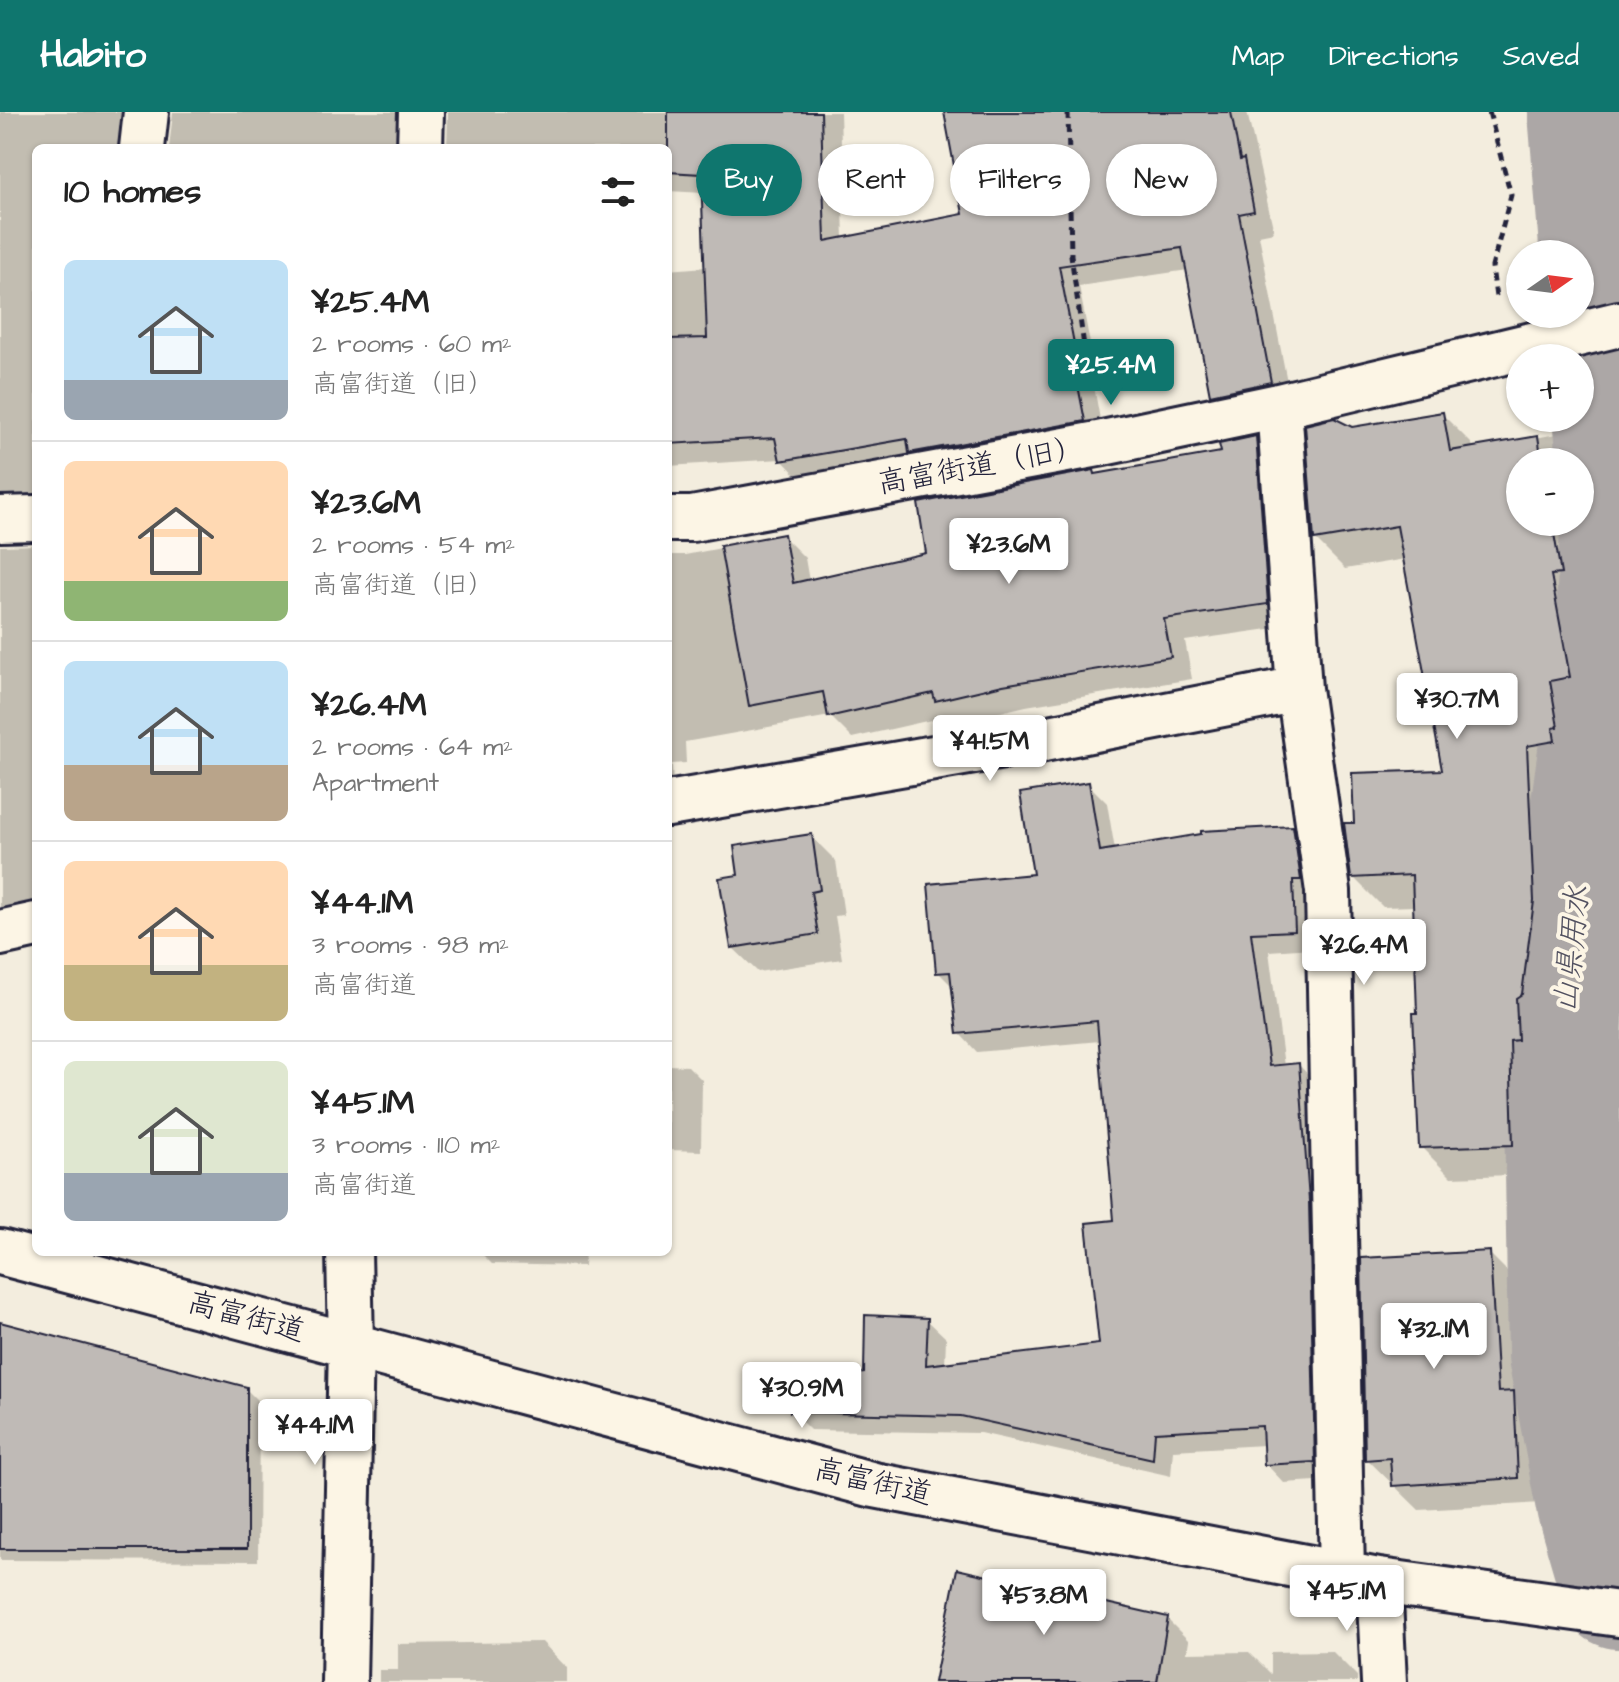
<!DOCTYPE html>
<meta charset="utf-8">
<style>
:root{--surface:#fff;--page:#f2f2f2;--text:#222;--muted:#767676;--line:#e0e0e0;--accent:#0f766e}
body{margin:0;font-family:"Architects Daughter","Klee One",sans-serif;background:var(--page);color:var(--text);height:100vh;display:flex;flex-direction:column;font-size:30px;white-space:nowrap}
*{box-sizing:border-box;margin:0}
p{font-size:26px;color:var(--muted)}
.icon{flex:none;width:44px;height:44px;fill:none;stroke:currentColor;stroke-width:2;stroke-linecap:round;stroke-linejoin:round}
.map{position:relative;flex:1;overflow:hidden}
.panel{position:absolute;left:32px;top:32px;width:640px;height:1112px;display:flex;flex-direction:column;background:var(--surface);border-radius:12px;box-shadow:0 2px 6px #0004}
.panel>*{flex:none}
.guide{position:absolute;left:696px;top:32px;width:760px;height:72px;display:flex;gap:16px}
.needle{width:52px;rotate:76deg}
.tools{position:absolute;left:1506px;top:128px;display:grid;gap:16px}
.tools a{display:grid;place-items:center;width:88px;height:88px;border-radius:50%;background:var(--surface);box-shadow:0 2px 6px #0004;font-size:40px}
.price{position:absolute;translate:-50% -68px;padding:0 18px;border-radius:8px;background:#fff;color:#222;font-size:26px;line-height:52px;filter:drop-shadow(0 2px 4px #0008)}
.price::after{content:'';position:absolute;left:50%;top:48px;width:24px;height:18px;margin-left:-12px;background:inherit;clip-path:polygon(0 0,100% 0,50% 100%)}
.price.on{background:var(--accent);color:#fff}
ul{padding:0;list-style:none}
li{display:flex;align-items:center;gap:24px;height:200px;padding:0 32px}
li+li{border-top:2px solid var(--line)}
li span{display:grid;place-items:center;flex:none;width:224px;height:160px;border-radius:12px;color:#555}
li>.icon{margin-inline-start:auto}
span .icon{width:96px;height:96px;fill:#fffc;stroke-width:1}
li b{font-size:34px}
h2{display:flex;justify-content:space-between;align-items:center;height:96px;padding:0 32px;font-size:34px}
.chip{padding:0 28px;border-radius:36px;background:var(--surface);box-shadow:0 2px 6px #0004;font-size:28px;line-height:72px}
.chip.on{background:var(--accent);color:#fff}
header{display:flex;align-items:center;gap:48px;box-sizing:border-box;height:112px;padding:0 40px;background:var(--accent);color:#fff}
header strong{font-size:38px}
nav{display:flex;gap:44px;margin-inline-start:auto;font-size:28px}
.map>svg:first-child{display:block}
.shadow{fill:#0003;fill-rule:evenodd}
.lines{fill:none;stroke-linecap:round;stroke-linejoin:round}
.river{stroke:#aca7a6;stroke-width:116}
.building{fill:#bfbab6;stroke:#22223b;stroke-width:2}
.minor-casing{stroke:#22223b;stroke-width:50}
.path{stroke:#22223b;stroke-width:5;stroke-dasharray:8 6;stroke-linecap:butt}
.minor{stroke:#fcf5e5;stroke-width:44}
.labels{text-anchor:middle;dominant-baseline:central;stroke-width:8;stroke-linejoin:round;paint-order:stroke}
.street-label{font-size:30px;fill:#22223b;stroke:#fcf5e5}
.water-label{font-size:32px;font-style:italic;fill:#525160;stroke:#fcf5e5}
</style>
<header>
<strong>Habito</strong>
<nav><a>Map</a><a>Directions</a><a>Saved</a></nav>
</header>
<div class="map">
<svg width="1619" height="1570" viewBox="0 0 1619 1570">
<rect width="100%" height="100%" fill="#f3edde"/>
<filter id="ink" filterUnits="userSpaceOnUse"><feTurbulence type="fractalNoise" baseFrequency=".0125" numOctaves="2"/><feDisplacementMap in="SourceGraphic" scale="16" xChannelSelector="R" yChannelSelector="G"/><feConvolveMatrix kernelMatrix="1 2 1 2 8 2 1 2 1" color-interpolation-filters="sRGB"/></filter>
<g filter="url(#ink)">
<!-- shadow -->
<path class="shadow" d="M0,0H154L139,36H36V402L0,415Z
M173,0H429L416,36H169Z
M448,0H840L844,127L966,104L946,0H1247L1274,120L1259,123L1291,291L1233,303L1212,282L1188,158L1079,174L1098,273L1094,274L1104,330L802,369L781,347L668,354V158L706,155L704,81L668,79V36H447Z
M1443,303L1472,332L1473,337L1619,311V406L1577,413L1590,491L1579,493L1599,595L1579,598L1587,645L1582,646L1584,659L1556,664L1563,820L1551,912L1546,917L1547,958H1539L1542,1062L1451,1065L1421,1035L1415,794L1383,795L1353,765L1356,713L1444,660L1405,447L1345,457L1316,428L1352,317ZM1520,350H1580V410H1520Z
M1255,327L1277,348L1289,514L1185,529L1192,567L1026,594L959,610L953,603L852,626L830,604L685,630L686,651L672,652L673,675H668V443H685L783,424L805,446L809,469L929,442L1097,364L1223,341Z
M36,433V692H30L34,798L0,803V434Z
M1089,673L1107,691L1115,738L1293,716L1311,735L1313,836L1269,839L1284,954L1299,953L1317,972L1332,1368L1284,1371L1266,1352L1265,1333L1173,1338L1171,1364L980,1321L810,1318L792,1300L866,1263L927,1208L946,1226L945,1253L1101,1233L1116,1110L1100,929L977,940L959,921L954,876L938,860L1035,764Z
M811,724L836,749L844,803L835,804L842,847L758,860L732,835L740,765Z
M668,953L688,954L702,968L701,1039L668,1038Z
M450,1140H585L584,1154L492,1152L482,1142Z
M1489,1141L1514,1166L1521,1289L1538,1306L1542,1391L1419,1398L1367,1347Z
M0,1212L246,1277L259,1290L258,1449L0,1448Z
M1167,1507L1189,1529L1187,1541L1249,1540L1271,1562V1540L1332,1539L1357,1564V1570H1271L1269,1567V1570H936Z
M542,1530L567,1556V1570H379V1558H398V1532Z"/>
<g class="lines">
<!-- river -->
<path class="river" d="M1586,0L1619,398L1613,517L1567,851L1562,996L1566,1243L1594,1393L1619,1479"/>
</g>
<!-- building -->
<path class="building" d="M668,0H821L825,129L963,102L944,0H1231L1240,48L1244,47L1254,99L1239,102L1271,270L1210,283L1182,136L1059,154L1078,252L1074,253L1085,309L909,341L907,327L780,349L775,326L668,332V227L707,226L701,62L668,60Z
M1443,300L1450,339L1538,324L1542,350H1520V410H1552L1561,462L1551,463L1570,565L1550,569L1558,615L1553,616L1555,629L1527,634L1534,789L1522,882L1516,886L1518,928L1510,929L1513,1033L1419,1036L1413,901H1417L1412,763L1351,766L1344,711H1354L1352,661L1442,658L1397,414L1314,428L1305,313L1334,306L1352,315Z
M1256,324L1268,492L1164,507L1171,545L1003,573L935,589L933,581L828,605L823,580L749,594L720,434L784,422L793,471L926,441L918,391L1094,358L1095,362L1221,340L1219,332Z
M1089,670L1100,739L1201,722V719L1293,714L1301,768H1293L1295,819L1251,821L1269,954L1299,951L1309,1089L1315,1350L1264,1353L1262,1314L1155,1320L1153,1347L961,1304L790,1300L788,1270L864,1261L865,1203L928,1206L926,1253L1099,1232L1086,1111L1114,1108L1097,909L957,922L950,860L936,861L928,772L1033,762L1020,681Z
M812,722L820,778L811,780L818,822L731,836L719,766L738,763L734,734Z
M1490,1139L1498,1280L1514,1279L1518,1366L1392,1374L1390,1346L1365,1348L1361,1146Z
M0,1210L247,1275V1437H0Z
M957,1457L1168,1505L1157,1570H934Z"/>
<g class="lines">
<!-- minor casing -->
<g class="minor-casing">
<path id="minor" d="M142,36L146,0
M420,36L421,0
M1279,294L1299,577L1328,779L1342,1462
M0,407L36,406
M668,407H692L1098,332L1279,294L1619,212
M668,692L1044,627L1299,577
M0,821L36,813
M0,1140L874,1373L1379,1469L1619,1502
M1379,1469L1384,1570
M344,1570L351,1232L349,1140"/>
</g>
<!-- path -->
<path class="path" d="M1068,0L1071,143L1090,276
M1489,0L1511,83L1492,155L1496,185"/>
<!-- minor -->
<use href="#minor" class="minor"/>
</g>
</g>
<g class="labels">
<!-- street labels -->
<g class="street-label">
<text transform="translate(981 354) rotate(-10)">高富街道（旧）</text>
<text transform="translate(246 1205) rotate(15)">高富街道</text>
<text transform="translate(873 1370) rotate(13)">高富街道</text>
</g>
<!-- water labels -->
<g class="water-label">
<text transform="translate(1572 837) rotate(-84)">山県用水</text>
</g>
</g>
</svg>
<div class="tools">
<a><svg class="needle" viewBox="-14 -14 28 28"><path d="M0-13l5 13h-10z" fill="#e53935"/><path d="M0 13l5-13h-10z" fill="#767676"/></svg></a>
<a>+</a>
<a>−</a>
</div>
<b class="price on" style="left:1111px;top:295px">¥25.4M</b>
<b class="price" style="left:1009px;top:474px">¥23.6M</b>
<b class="price" style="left:1457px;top:629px">¥30.7M</b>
<b class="price" style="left:990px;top:671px">¥41.5M</b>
<b class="price" style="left:1364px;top:875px">¥26.4M</b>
<b class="price" style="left:1434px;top:1259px">¥32.1M</b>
<b class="price" style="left:802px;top:1318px">¥30.9M</b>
<b class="price" style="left:315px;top:1355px">¥44.1M</b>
<b class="price" style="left:1347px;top:1521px">¥45.1M</b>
<b class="price" style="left:1044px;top:1525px">¥53.8M</b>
<div class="guide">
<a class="chip on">Buy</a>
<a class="chip">Rent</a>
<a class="chip">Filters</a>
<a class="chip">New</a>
</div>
<section class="panel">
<h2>10 homes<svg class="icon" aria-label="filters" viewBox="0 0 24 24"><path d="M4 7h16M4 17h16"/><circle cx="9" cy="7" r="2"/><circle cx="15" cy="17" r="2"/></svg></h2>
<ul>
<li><span style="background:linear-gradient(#bfe0f5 75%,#9aa5b1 0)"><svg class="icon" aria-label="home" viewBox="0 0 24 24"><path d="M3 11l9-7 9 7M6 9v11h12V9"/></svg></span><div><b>¥25.4M</b><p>2 rooms · 60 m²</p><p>高富街道（旧）</p></div></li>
<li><span style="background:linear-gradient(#ffd9b3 75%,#8fb573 0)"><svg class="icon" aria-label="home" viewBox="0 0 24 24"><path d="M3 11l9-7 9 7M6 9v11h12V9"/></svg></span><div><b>¥23.6M</b><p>2 rooms · 54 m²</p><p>高富街道（旧）</p></div></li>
<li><span style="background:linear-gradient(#bfe0f5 65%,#b9a48a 0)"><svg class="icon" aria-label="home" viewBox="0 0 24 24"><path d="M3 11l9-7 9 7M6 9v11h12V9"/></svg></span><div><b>¥26.4M</b><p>2 rooms · 64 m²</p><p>Apartment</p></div></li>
<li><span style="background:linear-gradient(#ffd9b3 65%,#c2b280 0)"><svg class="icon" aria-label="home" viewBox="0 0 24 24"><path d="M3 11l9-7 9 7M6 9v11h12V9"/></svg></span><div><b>¥44.1M</b><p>3 rooms · 98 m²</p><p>高富街道</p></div></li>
<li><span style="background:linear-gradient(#dfe7d0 70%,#9aa5b1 0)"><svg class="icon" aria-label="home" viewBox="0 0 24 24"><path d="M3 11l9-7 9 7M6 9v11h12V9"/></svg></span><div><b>¥45.1M</b><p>3 rooms · 110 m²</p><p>高富街道</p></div></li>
</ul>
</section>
</div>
